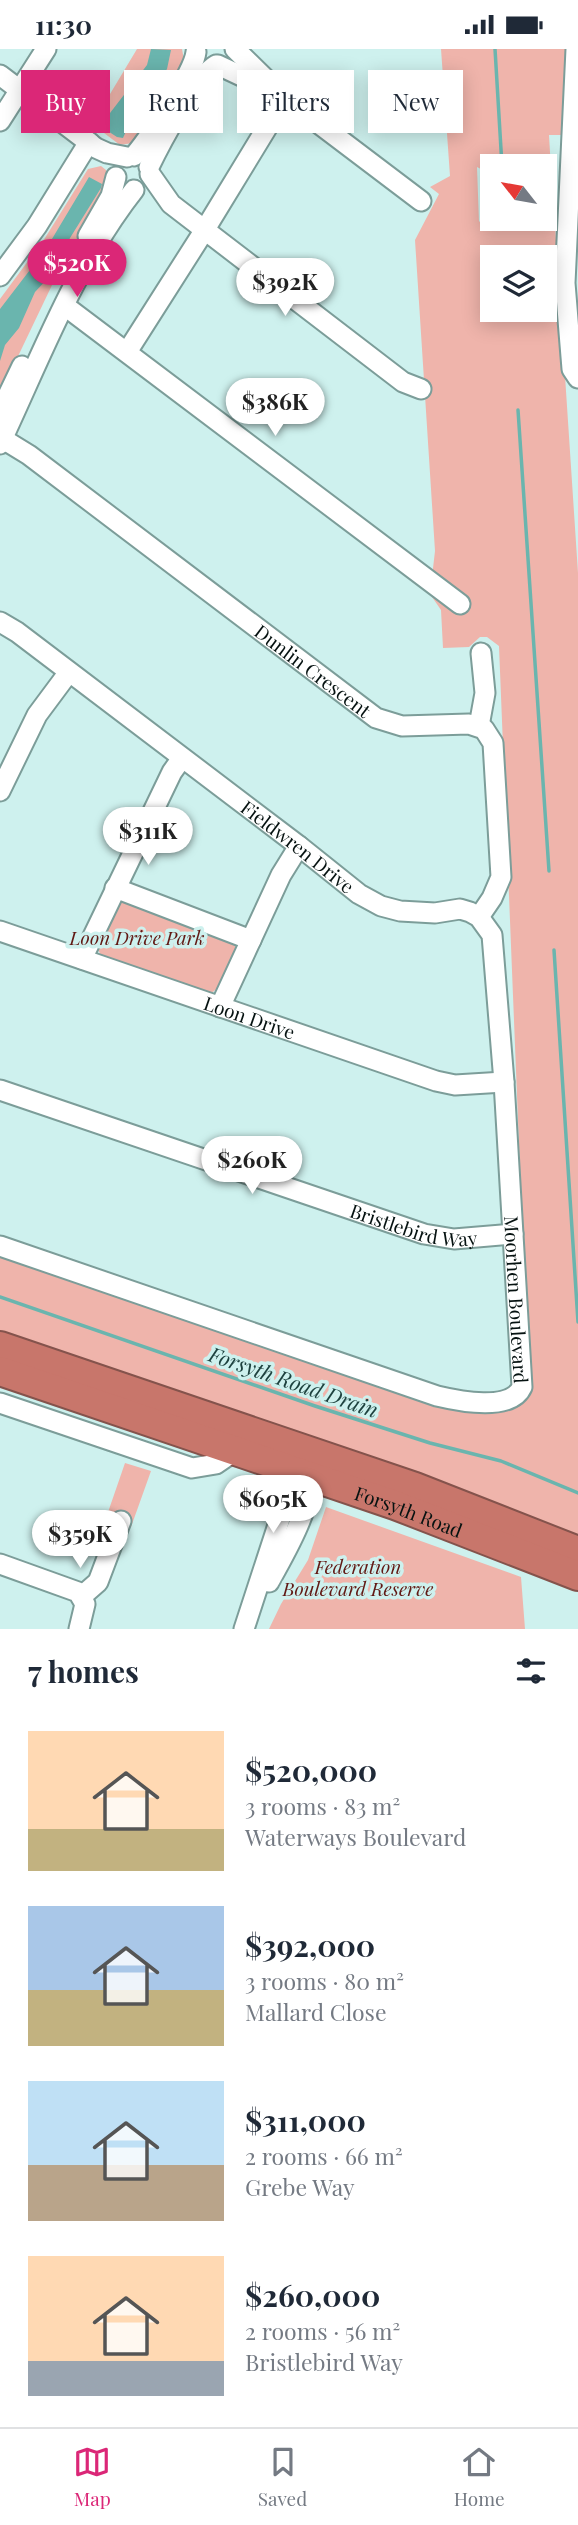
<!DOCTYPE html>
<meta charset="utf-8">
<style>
:root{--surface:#fff;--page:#f2f2f3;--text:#1f2937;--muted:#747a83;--line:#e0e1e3;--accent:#db2777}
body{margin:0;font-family:"Playfair Display",serif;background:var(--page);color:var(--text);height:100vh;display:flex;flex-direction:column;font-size:26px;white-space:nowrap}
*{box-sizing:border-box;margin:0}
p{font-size:23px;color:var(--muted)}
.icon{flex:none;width:38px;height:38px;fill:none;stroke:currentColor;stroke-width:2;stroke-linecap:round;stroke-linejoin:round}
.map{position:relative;height:1580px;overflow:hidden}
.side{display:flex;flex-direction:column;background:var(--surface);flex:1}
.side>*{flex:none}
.guide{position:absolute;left:21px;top:21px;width:537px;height:63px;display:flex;gap:14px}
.needle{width:46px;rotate:301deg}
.controls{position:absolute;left:480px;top:105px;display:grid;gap:14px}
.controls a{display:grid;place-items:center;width:77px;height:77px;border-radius:0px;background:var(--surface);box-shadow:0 4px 18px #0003;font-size:35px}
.price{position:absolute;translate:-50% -60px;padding:0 16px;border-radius:24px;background:#fff;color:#222;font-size:23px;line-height:46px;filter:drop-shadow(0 2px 4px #0008)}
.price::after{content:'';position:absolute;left:50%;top:42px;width:21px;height:16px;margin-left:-10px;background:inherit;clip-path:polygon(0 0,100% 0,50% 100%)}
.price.current{background:var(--accent);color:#fff}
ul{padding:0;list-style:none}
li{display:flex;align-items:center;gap:21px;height:175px;padding:0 28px}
li span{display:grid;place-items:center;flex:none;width:196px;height:140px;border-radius:0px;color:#555}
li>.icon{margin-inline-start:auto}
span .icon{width:84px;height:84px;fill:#fffc;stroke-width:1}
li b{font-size:30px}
h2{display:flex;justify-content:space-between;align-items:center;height:84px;padding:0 28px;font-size:30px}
.pill{padding:0 24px;border-radius:0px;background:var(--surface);box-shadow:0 4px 18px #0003;font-size:24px;line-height:63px}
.pill.current{background:var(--accent);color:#fff}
.status{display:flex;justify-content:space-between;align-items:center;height:49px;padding:0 35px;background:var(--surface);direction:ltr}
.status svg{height:19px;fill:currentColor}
.menu{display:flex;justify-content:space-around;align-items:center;height:98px;border-top:2px solid var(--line);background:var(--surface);font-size:19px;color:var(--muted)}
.menu a{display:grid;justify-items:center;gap:4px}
.menu .current{color:var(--accent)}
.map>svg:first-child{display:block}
.green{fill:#efb4ab;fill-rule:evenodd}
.water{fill:#6ab5ae}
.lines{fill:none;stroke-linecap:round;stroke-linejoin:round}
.stream{stroke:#6ab5ae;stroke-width:3.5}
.minor-casing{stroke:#7c9d99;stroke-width:23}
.highway-casing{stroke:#84534c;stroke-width:32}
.minor{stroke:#fff;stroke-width:19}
.highway{stroke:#c8766b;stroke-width:28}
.labels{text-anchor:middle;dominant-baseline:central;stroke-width:7;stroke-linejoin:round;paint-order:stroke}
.street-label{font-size:19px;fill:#061211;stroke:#cef1ee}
.park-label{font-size:19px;font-style:italic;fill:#611914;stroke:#cef1ee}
.water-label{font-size:21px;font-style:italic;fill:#1e423f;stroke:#cef1ee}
</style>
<div class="status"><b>11:30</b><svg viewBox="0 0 49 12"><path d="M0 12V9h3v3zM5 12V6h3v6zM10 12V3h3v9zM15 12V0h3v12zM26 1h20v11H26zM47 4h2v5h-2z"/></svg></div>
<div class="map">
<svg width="578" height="1580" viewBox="0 0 578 1580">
<rect width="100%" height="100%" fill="#cef1ee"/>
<!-- green -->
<path class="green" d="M137,0H182L184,11L133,94L120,96L92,75Z
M441,0H567L564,86H549L551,121H544V117H492V126L477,118L479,173L492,160V170H544V160H554L578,524V1494L0,1289V1205L471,1361C489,1360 519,1364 529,1346L499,597L487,588H480L469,598L443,599L441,561L430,545L435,502L415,191L439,145L430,138L450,127ZM492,208H544V261H492Z
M101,117L106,121L108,135L105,146L53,234L0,345V250L45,189L88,120Z
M125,851L234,894C240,907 223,940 209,945L102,908L97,899L118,853Z
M125,1414L151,1422L131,1478L106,1469Z
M326,1458L521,1528L525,1580H269L281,1555L308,1511Z"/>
<!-- water -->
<path class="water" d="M151,0L171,1L167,20L141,59L134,64L123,89L117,88L100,77L147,16Z
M89,128L102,135L101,139L70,189L50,227L35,243L19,279L5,296L0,312V260L46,200Z"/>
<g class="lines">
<!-- stream -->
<path class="stream" d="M495,0L502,117
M518,361L549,822
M554,901L578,1273
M0,1248L315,1357L430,1394L501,1412L578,1444"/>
<!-- minor casing -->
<g class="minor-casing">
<g id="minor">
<path d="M235,0L285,49L421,152"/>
<path d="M576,0L565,234L572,320L578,329"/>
<path d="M218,16L252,32L267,35"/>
<path d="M0,26L96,99L107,104L127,108"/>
<path d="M0,72L46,0"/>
<path d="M134,107C149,89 194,23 196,3"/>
<path d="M149,118C160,95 196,27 216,16"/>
<path d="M150,125L171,155L403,333L421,340"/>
<path d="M88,187L111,147L116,128"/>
<path d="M0,227L37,177L89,93"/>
<path d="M65,257L460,555"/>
<path d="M127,303L204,182L285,49"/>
<path d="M0,363L22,317"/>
<path id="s1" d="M3,390L29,406L376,669L402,677L469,675L484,680L493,694L501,828L492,849L479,868"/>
<path d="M0,395C40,310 75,216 134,141"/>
<path id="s2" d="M0,573L17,583L299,797L359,845L381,857L400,862L435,864L460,860L470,863L479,868L492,886L504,1033L522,1338C511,1363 458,1352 437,1347L0,1197"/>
<path d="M479,677L485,644L481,604"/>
<path d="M0,742L37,666L69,623"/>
<path d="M115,839L251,891"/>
<path id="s3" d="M0,882L436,1032L455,1036L504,1033"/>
<path d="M82,910L172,723L182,709"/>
<path d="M220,958L281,826L299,797"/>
<path id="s4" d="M0,1041L424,1185L454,1190L513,1185"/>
<path d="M0,1354L192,1419L216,1415L235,1402"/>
<path d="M0,1515L78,1543L85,1555L79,1580"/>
<path d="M269,1533C287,1501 313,1456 312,1418"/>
<path d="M82,1547L98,1533L121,1472"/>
<path d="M244,1580L291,1436L304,1414"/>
</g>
</g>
<!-- highway casing -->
<g class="highway-casing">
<g id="highway">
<path d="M0,1297L415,1438L578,1502"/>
<path id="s5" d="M0,1322L395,1456L578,1527"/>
</g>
</g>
<!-- minor -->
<use href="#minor" class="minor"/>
<!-- highway -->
<use href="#highway" class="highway"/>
</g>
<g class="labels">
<!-- street labels -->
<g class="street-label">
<text stroke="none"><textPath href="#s1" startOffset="387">Dunlin Crescent</textPath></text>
<text stroke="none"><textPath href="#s2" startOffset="373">Fieldwren Drive</textPath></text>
<text stroke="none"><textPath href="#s3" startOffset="264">Loon Drive</textPath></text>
<text stroke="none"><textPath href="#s4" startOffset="436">Bristlebird Way</textPath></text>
<text stroke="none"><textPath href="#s2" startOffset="964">Moorhen Boulevard</textPath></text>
<text stroke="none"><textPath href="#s5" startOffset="432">Forsyth Road</textPath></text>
</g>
<!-- park labels -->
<g class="park-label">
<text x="137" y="888">Loon Drive Park</text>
<text x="358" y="1517">Federation<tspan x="358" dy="22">Boulevard Reserve</tspan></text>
</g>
<!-- water labels -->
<g class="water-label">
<text transform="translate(294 1332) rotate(19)">Forsyth Road Drain</text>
</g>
</g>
</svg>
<div class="controls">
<a><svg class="needle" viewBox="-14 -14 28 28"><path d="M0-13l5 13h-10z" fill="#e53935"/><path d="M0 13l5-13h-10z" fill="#747a83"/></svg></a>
<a><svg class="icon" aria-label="layers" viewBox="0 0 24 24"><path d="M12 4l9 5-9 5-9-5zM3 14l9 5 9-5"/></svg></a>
</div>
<b class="price current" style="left:77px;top:250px">$520K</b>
<b class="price" style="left:285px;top:269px">$392K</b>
<b class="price" style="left:275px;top:389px">$386K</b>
<b class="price" style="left:148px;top:818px">$311K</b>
<b class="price" style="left:252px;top:1147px">$260K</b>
<b class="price" style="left:273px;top:1486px">$605K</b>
<b class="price" style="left:80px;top:1521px">$359K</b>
<div class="guide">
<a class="pill current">Buy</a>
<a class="pill">Rent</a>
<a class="pill">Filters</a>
<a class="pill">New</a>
</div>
</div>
<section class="side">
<h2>7 homes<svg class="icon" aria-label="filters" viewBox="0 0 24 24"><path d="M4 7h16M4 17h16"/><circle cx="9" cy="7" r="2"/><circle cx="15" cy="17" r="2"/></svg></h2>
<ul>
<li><span style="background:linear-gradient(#ffd9b3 70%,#c2b280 0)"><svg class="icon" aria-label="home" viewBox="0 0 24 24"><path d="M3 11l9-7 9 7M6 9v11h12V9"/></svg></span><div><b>$520,000</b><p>3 rooms · 83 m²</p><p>Waterways Boulevard</p></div></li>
<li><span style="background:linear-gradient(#a9c7e8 60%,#c2b280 0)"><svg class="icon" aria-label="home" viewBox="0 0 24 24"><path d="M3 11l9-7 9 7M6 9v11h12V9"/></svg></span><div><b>$392,000</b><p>3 rooms · 80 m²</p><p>Mallard Close</p></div></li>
<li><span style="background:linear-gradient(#bfe0f5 60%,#b9a48a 0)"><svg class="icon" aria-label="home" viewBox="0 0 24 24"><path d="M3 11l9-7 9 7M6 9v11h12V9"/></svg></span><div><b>$311,000</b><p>2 rooms · 66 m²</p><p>Grebe Way</p></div></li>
<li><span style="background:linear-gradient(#ffd9b3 75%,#9aa5b1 0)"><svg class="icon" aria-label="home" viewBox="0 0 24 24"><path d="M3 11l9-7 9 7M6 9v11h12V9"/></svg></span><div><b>$260,000</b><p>2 rooms · 56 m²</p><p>Bristlebird Way</p></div></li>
</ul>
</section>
<nav class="menu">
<a class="current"><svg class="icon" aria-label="map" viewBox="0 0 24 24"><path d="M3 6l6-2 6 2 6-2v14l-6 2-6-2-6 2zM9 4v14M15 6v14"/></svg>Map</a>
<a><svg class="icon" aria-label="saved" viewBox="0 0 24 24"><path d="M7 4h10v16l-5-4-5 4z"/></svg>Saved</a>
<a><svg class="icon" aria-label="home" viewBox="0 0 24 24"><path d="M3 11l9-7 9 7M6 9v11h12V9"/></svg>Home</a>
</nav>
